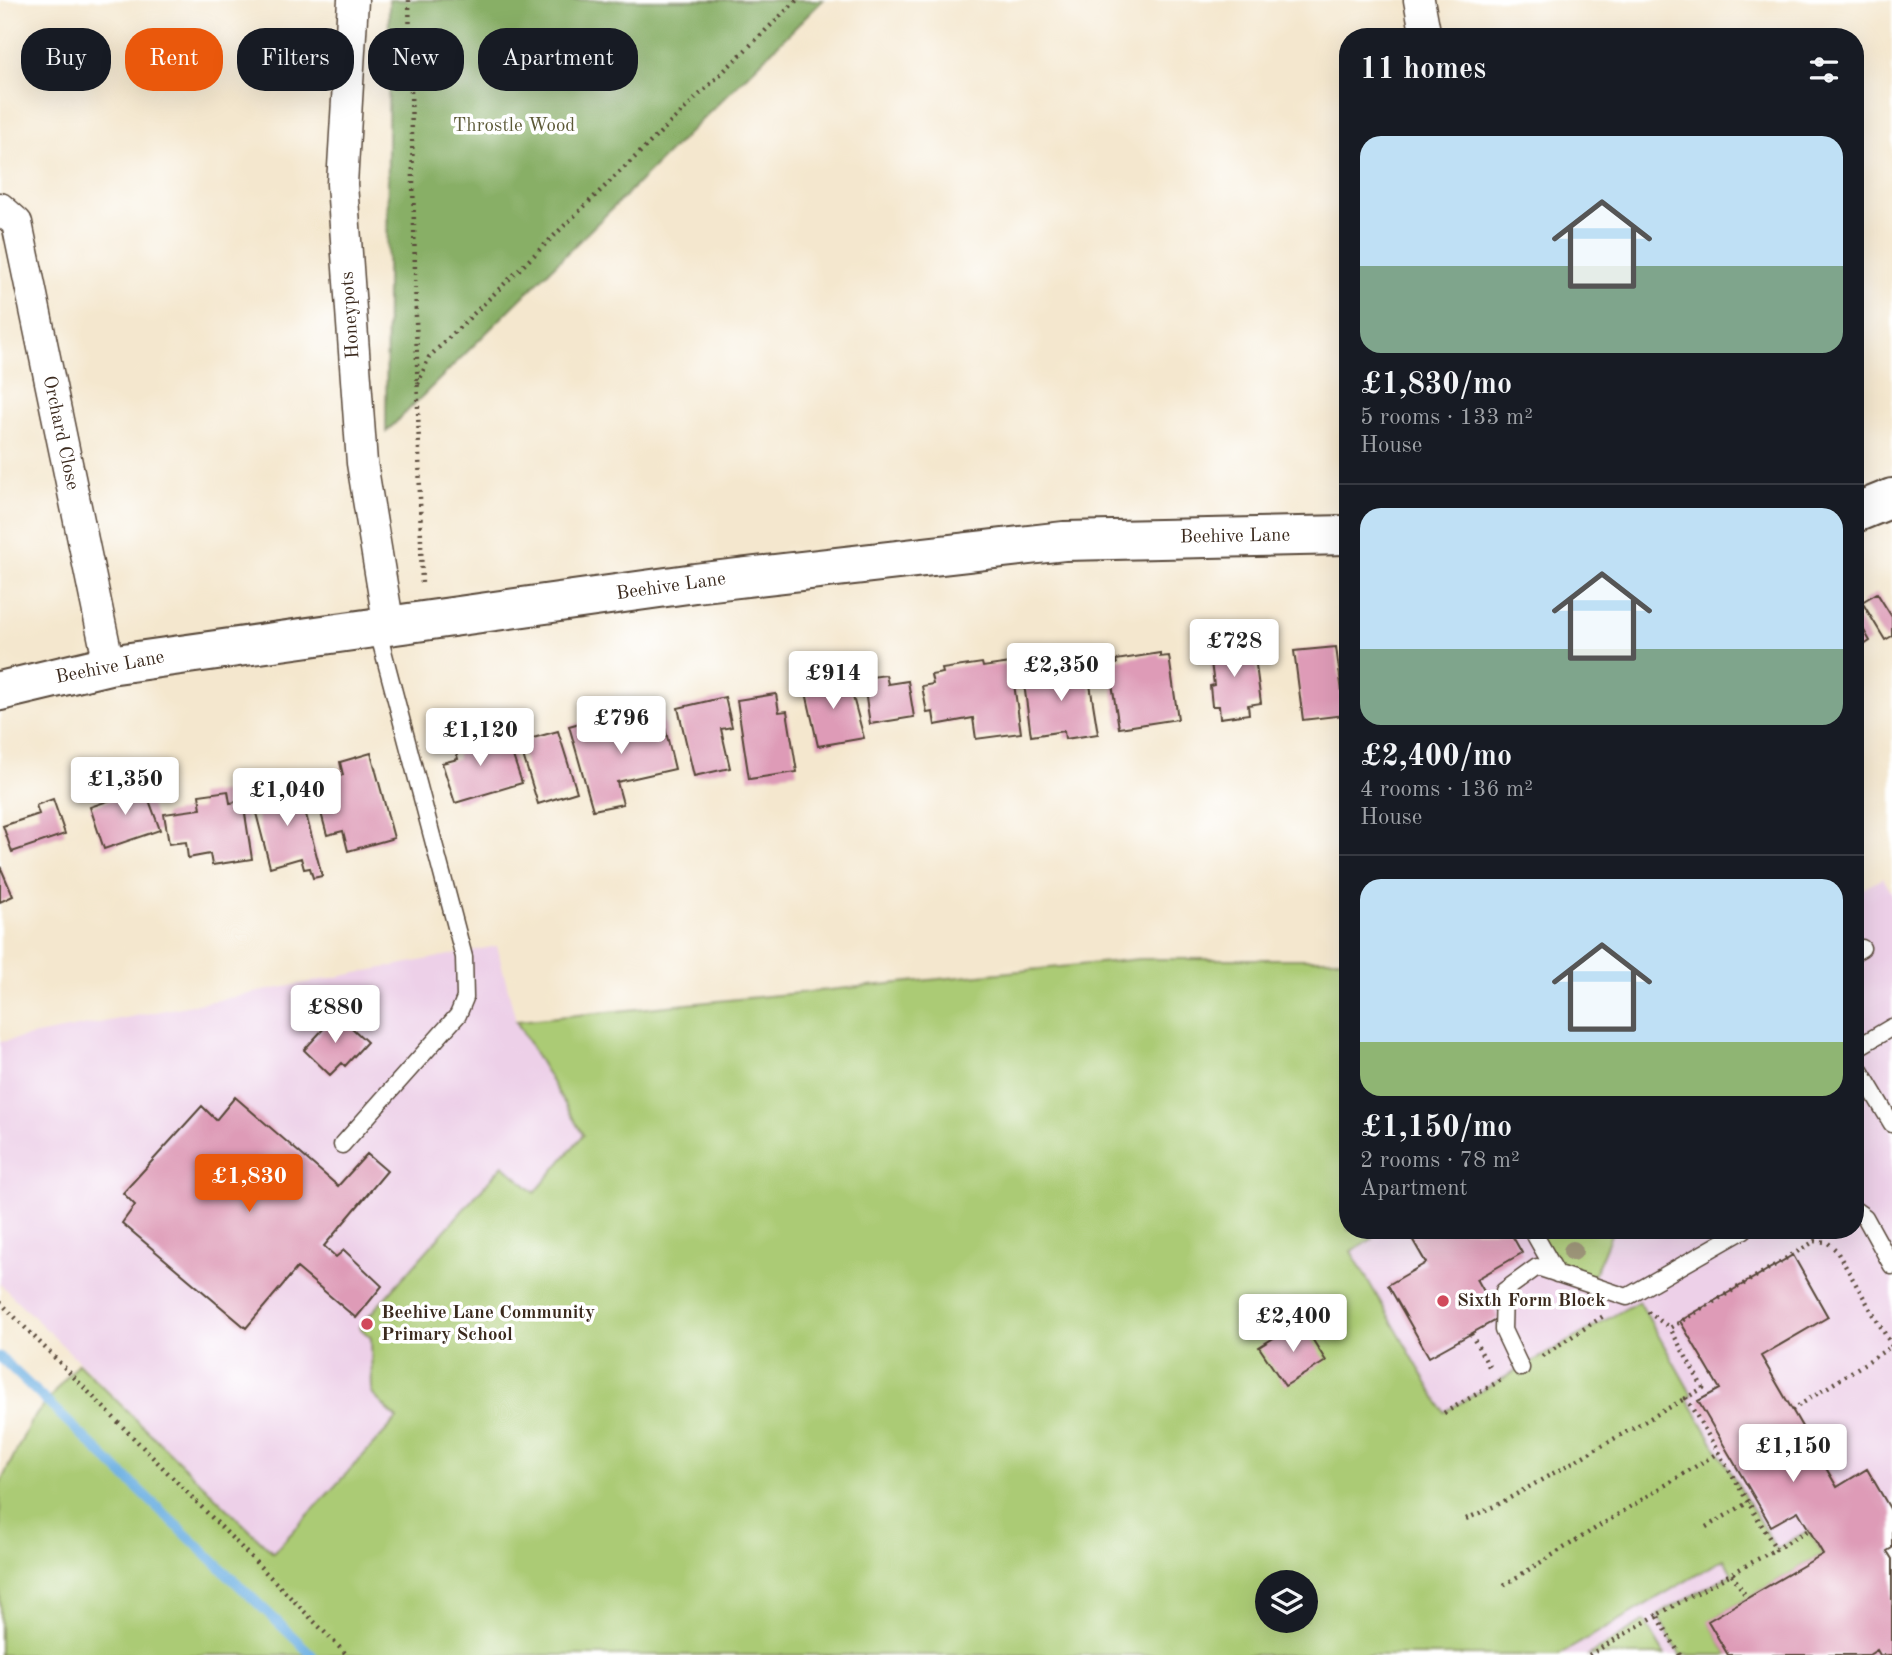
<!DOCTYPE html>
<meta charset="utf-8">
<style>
:root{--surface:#171b24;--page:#20242c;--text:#f1f3f6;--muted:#9ea1a6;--line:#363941;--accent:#ea580c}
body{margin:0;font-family:"Old Standard TT",serif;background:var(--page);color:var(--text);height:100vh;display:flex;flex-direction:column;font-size:26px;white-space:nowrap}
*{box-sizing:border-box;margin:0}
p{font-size:23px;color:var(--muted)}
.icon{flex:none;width:38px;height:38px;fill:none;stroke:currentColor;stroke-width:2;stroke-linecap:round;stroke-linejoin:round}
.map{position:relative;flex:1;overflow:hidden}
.drawer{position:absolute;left:1339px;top:28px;width:525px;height:1211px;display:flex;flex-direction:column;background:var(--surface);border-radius:28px;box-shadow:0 7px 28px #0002}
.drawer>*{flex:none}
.top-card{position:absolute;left:21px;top:28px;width:665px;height:63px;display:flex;gap:14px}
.tools{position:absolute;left:1255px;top:1570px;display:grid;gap:14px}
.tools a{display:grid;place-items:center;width:63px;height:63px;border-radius:50%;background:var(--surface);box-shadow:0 7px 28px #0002;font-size:35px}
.price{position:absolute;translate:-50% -60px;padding:0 16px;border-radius:7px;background:#fff;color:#222;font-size:23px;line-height:46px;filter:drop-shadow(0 2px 4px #0008)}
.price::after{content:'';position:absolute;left:50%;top:42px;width:21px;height:16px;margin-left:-10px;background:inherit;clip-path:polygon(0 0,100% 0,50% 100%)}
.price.selected{background:var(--accent);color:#fff}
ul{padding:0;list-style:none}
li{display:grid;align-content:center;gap:14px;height:371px;padding:0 21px}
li+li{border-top:2px solid var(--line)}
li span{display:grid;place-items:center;height:217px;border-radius:21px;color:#555}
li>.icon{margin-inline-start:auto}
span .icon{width:126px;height:126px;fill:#fffc;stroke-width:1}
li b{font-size:30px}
h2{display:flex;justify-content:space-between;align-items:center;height:84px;padding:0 21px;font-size:30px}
.chip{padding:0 24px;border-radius:28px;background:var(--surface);box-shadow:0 7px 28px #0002;font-size:24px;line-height:63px}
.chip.selected{background:var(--accent);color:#fff}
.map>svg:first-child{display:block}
.built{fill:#edd0e8;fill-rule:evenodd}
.green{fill:#abcb74;stroke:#737a49;stroke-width:2;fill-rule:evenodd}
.forest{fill:#88af66;stroke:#626c42;stroke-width:2}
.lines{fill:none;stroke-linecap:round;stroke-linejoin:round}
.stream{stroke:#6db0e2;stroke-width:10}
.building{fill:#de9bb7}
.lane-casing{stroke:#574638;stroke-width:19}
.street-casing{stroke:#574638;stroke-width:33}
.secondary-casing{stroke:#574638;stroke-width:42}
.path{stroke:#574638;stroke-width:4.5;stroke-dasharray:2 5;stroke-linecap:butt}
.lane{stroke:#fff;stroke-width:16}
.street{stroke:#fff;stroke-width:30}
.secondary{stroke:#fff;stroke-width:38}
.tree{fill:#a1997c}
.poi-dot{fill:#d1495b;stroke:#fff;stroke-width:2.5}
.labels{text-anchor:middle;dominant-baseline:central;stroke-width:7;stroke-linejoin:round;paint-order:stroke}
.park-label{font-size:19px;fill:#5d5a38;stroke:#fff}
.street-label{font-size:19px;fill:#3b2a1e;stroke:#fff}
.poi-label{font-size:19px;font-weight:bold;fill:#3b2a1e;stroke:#fff;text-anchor:start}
</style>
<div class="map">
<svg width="1892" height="1655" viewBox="0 0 1892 1655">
<rect width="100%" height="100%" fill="#fff"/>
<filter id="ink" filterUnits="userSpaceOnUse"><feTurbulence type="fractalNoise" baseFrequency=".0143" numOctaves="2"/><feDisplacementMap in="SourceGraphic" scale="14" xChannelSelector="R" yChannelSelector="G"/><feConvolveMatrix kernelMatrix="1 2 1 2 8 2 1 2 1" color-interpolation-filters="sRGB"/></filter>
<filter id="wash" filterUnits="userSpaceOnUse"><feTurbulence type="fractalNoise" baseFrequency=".00686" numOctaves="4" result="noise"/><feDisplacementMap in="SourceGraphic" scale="28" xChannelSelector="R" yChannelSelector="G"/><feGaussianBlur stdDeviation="1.57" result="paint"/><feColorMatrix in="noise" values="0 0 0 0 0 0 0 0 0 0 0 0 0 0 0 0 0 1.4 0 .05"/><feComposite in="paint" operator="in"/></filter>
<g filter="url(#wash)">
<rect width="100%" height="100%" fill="#f4e7ce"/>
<!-- built -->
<path class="built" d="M1883,878L1892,893V1655H378L0,1284V1042L497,946L516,1021L1139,959H1347L1348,1230H1855V893ZM1267,1582H1306V1620H1267Z"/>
<!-- green -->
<path class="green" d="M1139,959H1347L1348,1113L1342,1117L1348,1127V1230H1367L1372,1239L1351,1251L1444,1412L1639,1301L1692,1395L1687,1398L1776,1549L1809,1530L1823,1554L1709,1621L1728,1655H1680L1657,1615L1732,1574L1724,1559L1559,1655H0V1484L31,1421L78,1363L273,1553L397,1419L372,1394L371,1338L359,1327L503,1165L535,1193L583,1135L516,1021ZM1267,1582H1306V1620H1267Z
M1532,1230H1613L1590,1285L1557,1274Z
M1645,1621L1665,1655H1589Z"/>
<!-- forest -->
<path class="forest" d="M389,0H823L386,432Z"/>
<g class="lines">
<!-- stream -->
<path class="stream" d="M0,1357L312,1655"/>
</g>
<g id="blocks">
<!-- building -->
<path class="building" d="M1877,593L1892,617V636L1885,640L1862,602Z
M1855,615L1870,641L1855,651Z
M1253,642L1261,703L1248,705L1249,714L1220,718L1219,706H1212L1210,686L1214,685L1209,647Z
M1336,647L1345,715L1303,720L1294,651Z
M1160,653V657L1169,656L1178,719L1119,728L1109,665L1117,664L1116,660Z
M982,663L983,667L1011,663L1021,733L976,739L973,718L935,725L933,712L927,713L922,686L933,684L931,675L943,673L942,669Z
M1087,666L1098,734L1065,739L1064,731L1031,736L1023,676Z
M821,675L822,681L836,677L837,685L849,682L864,738L818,746L803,679Z
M886,675L888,684L908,681L914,717L870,724L863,678Z
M776,694L779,712L787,711L797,772L749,779L737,700Z
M725,697L732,727L721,729L730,768L694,776L678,708Z
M659,703L675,769L617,782L623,804L593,810L569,726L594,719L600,739L641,730L636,709Z
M490,729L498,752L511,750L522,783L455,803L442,763L458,759L453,740Z
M558,731L577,792L538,804L519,742Z
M371,753L394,838L348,851L343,831L327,835L313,783L343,775L340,762Z
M297,780L322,876L313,878L310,868L304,869L301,858L270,867L255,809L271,806L266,788Z
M142,781L160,830L104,849L90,807L122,796L120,789Z
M228,791L230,803L243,801L252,859L212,865L210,854L188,858L186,842L169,844L164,814L201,809L199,795Z
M53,799L65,834L12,852L3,826L39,814L36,805Z
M0,866L13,896L0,902Z
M337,1014L367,1042L345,1066L342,1063L330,1075L304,1050Z
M235,1097L338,1186L367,1154L387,1171L324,1246L336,1257L344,1250L382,1286L356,1318L297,1268L246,1328L122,1223L135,1205L123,1193L202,1106L216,1120Z
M1407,1230H1509L1522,1253L1477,1279L1499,1318L1429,1357L1388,1285L1426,1263Z
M1793,1255L1828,1317L1761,1356L1837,1487L1867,1469L1892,1512V1548L1887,1551L1892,1559V1655H1880L1877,1650L1869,1655H1728L1708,1621L1823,1554L1798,1511L1771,1526L1698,1401L1720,1389L1680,1321Z
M1301,1321L1326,1361L1285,1386L1259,1347Z"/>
</g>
</g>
<g filter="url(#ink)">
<use href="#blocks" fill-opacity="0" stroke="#574638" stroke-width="2"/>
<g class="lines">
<!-- lane casing -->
<g class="lane-casing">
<path id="lane" d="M1855,952L1862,948
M1855,1049L1892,1027
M1855,1062L1892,1124
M342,1145L458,1015L465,998L464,957L377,628
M1855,1210L1865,1217L1892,1266
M1532,1230L1557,1274
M1521,1368L1503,1330L1504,1291L1537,1267L1627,1297L1744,1230"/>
</g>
<!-- street casing -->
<g class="street-casing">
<path id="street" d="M353,0L342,184L362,463L389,627
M1419,0L1426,37
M0,208L17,223L109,665"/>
</g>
<!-- secondary casing -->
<g class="secondary-casing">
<path id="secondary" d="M1855,513L1892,498
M0,691L109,665L695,583L1064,541L1348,535"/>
</g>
<!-- path -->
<path class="path" d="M409,0L422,587
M418,384L429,357L797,0
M0,1302L347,1655
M1648,1312L1670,1328
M1471,1334L1491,1370
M1542,1356L1605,1315
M1792,1410L1892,1346L1836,1250L1827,1242L1815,1241L1670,1328L1703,1388L1686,1398L1776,1549L1809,1530
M1444,1413L1501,1380
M1466,1519L1499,1504L1686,1398
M1706,1527L1749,1502
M1732,1574L1747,1598
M1504,1585L1719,1452
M1589,1655L1657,1615
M1680,1655L1657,1615L1776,1549"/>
<!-- lane -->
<use href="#lane" class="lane"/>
<!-- street -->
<use href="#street" class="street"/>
<!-- secondary -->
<use href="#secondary" class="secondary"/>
</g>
<!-- trees -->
<circle class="tree" cx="1573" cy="1251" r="10"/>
</g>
<!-- markers -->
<g class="poi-dot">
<circle cx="1443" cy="1301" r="7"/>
<circle cx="367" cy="1324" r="7"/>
</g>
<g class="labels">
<!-- park labels -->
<g class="park-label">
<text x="514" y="126">Throstle Wood</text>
</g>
<!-- street labels -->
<g class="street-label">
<text transform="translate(351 315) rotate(-94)">Honeypots</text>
<text transform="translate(60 433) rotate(78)">Orchard Close</text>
<text transform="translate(1235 537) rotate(-1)">Beehive Lane</text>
<text transform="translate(671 587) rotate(-8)">Beehive Lane</text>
<text transform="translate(110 668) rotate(-11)">Beehive Lane</text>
</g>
<!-- poi labels -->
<g class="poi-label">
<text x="1457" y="1301">Sixth Form Block</text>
<text x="381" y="1313">Beehive Lane Community<tspan x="381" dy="22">Primary School</tspan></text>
</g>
</g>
</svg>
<div class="tools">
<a><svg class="icon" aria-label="layers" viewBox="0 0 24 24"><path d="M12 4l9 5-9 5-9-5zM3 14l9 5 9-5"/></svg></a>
</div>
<b class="price" style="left:1234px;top:679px">£728</b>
<b class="price" style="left:1061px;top:703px">£2,350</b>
<b class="price" style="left:833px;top:711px">£914</b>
<b class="price" style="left:621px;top:756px">£796</b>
<b class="price" style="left:480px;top:768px">£1,120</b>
<b class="price" style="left:125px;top:817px">£1,350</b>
<b class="price" style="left:287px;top:828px">£1,040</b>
<b class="price" style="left:335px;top:1045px">£880</b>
<b class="price selected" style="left:249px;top:1214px">£1,830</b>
<b class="price" style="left:1293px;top:1354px">£2,400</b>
<b class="price" style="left:1793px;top:1484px">£1,150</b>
<div class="top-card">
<a class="chip">Buy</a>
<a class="chip selected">Rent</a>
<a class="chip">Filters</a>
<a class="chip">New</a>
<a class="chip">Apartment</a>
</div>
<section class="drawer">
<h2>11 homes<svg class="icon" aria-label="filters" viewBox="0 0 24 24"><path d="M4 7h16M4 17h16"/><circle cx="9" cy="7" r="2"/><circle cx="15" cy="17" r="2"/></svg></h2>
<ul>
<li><span style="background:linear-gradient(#bfe0f5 60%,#7fa58c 0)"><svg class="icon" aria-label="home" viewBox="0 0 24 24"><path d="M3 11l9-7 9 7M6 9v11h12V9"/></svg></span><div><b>£1,830/mo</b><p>5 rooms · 133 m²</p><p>House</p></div></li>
<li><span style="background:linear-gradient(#bfe0f5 65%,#7fa58c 0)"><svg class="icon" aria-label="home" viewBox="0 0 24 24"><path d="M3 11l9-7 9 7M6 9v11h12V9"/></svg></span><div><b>£2,400/mo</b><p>4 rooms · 136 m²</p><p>House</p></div></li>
<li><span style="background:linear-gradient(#bfe0f5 75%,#8fb573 0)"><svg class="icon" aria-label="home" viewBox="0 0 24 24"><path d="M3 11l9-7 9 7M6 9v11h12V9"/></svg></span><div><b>£1,150/mo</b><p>2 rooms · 78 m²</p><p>Apartment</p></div></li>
</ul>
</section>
</div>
